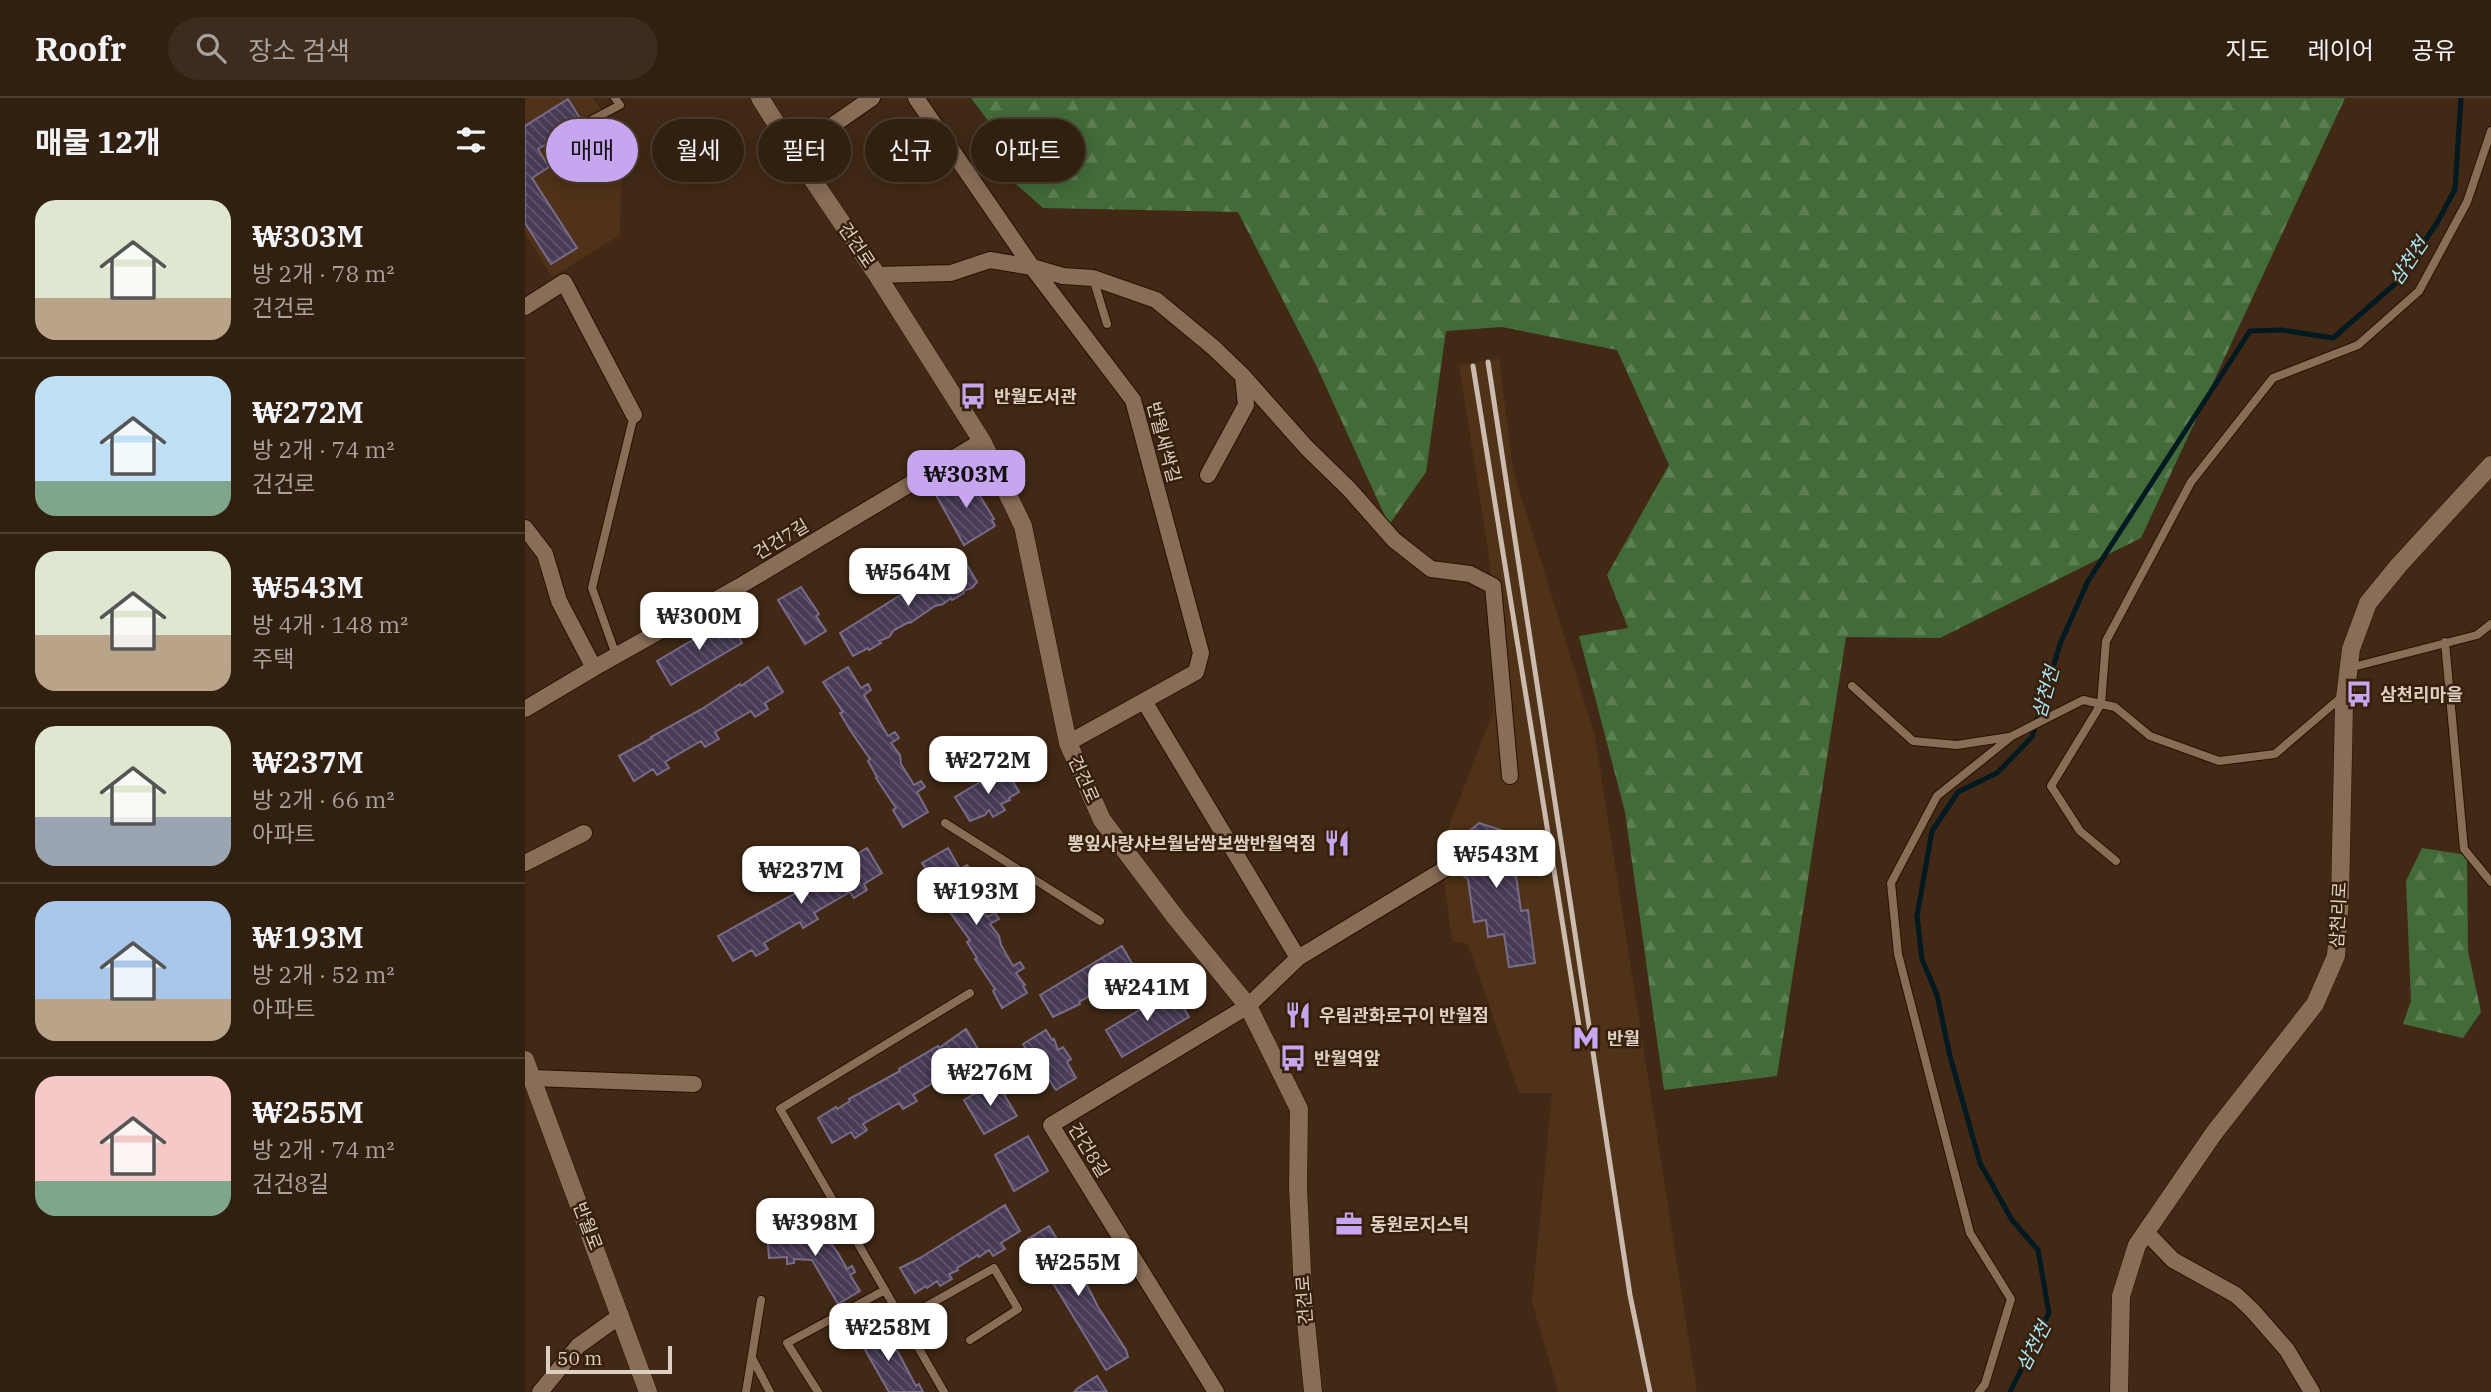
<!DOCTYPE html>
<html lang="ko">
<meta charset="utf-8">
<style>
:root{--surface:#311f10;--page:#3d2c1e;--text:#f1f3f6;--muted:#a8a29f;--line:#4c3d30;--accent:#c7a6ef}
body{margin:0;font-family:"IBM Plex Serif","Noto Sans KR",serif;background:var(--page);color:var(--text);height:100vh;display:flex;flex-direction:column;font-size:26px;white-space:nowrap}
*{box-sizing:border-box;margin:0}
p{font-size:23px;color:var(--muted)}
.icon{flex:none;width:38px;height:38px;fill:none;stroke:currentColor;stroke-width:2;stroke-linecap:round;stroke-linejoin:round}
.map{position:relative;flex:1;overflow:hidden}
.details{display:flex;flex-direction:column;background:var(--surface);width:525px}
.details>*{flex:none}
.top-card{position:absolute;left:21px;top:21px;width:665px;height:63px;display:flex;gap:14px}
.scale{position:absolute;left:21px;bottom:18px;width:126px;box-sizing:border-box;padding-left:7px;border:4px solid #decfc3;border-top:0;font-size:19px;line-height:24px;white-space:nowrap;color:#decfc3;-webkit-text-stroke:5px #36200b;paint-order:stroke}
.price{position:absolute;translate:-50% -60px;padding:0 16px;border-radius:14px;background:#fff;color:#222;font-size:23px;line-height:46px;filter:drop-shadow(0 2px 4px #0008)}
.price::after{content:'';position:absolute;left:50%;top:42px;width:21px;height:16px;margin-left:-10px;background:inherit;clip-path:polygon(0 0,100% 0,50% 100%)}
.price.on{background:var(--accent);color:#111}
ul{padding:0;list-style:none}
li{display:flex;align-items:center;gap:21px;height:175px;padding:0 35px}
li+li{border-top:2px solid var(--line)}
li span{display:grid;place-items:center;flex:none;width:196px;height:140px;border-radius:21px;color:#555}
li>.icon{margin-inline-start:auto}
span .icon{width:84px;height:84px;fill:#fffc;stroke-width:1}
li b{font-size:30px}
h2{display:flex;justify-content:space-between;align-items:center;height:84px;padding:0 35px;font-size:30px}
.pill{padding:0 24px;border-radius:32px;background:var(--surface);box-shadow:0 4px 18px #0003,0 0 0 2px var(--line);font-size:24px;line-height:63px}
.pill.on{background:var(--accent);color:#111}
header{display:flex;align-items:center;gap:42px;box-sizing:border-box;height:98px;padding:0 35px;background:var(--surface);border-bottom:2px solid var(--line)}
header strong{font-size:33px}
nav{display:flex;gap:38px;margin-inline-start:auto;font-size:24px}
.search{width:490px;height:63px;background:var(--page);display:flex;align-items:center;gap:18px;box-sizing:border-box;padding:0 24px;border-radius:38px;color:var(--muted);font-size:26px}
main{display:flex;flex:1;min-height:0}
.map>svg:first-child{display:block}
.built{fill:#4f3218}
.forest{fill:url(#forest-firs)}
.lines{fill:none;stroke-linecap:round;stroke-linejoin:round}
.stream{stroke:#011921;stroke-width:5}
.building{fill:url(#building-back-hatch);stroke:#786c89;stroke-width:2}
.lane-casing{stroke:#271100;stroke-width:10}
.street-casing{stroke:#271100;stroke-width:18}
.secondary-casing{stroke:#271100;stroke-width:19}
.lane{stroke:#886d57;stroke-width:8}
.street{stroke:#886d57;stroke-width:16}
.secondary{stroke:#886d57;stroke-width:18}
.rail{stroke:#cbbbae;stroke-width:5}
.labels{text-anchor:middle;dominant-baseline:central;stroke-width:5;stroke-linejoin:round;paint-order:stroke}
.street-label{font-size:18px;fill:#decfc3;stroke:#36200b}
.poi-label{font-size:18px;font-weight:bold;fill:#decfc3;stroke:#36200b;text-anchor:start}
.water-label{font-size:19px;font-style:italic;fill:#a8e8ff;stroke:#36200b}
</style>
<header>
<strong>Roofr</strong>
<div class="search"><svg class="icon" aria-label="search" viewBox="0 0 24 24"><circle cx="10" cy="10" r="6"/><path d="M15 15l6 6"/></svg>장소 검색</div>
<nav><a>지도</a><a>레이어</a><a>공유</a></nav>
</header>
<main>
<section class="details">
<h2>매물 12개<svg class="icon" aria-label="filters" viewBox="0 0 24 24"><path d="M4 7h16M4 17h16"/><circle cx="9" cy="7" r="2"/><circle cx="15" cy="17" r="2"/></svg></h2>
<ul>
<li><span style="background:linear-gradient(#dfe7d0 70%,#b9a48a 0)"><svg class="icon" aria-label="home" viewBox="0 0 24 24"><path d="M3 11l9-7 9 7M6 9v11h12V9"/></svg></span><div><b>₩303M</b><p>방 2개 · 78 m²</p><p>건건로</p></div></li>
<li><span style="background:linear-gradient(#bfe0f5 75%,#7fa58c 0)"><svg class="icon" aria-label="home" viewBox="0 0 24 24"><path d="M3 11l9-7 9 7M6 9v11h12V9"/></svg></span><div><b>₩272M</b><p>방 2개 · 74 m²</p><p>건건로</p></div></li>
<li><span style="background:linear-gradient(#dfe7d0 60%,#b9a48a 0)"><svg class="icon" aria-label="home" viewBox="0 0 24 24"><path d="M3 11l9-7 9 7M6 9v11h12V9"/></svg></span><div><b>₩543M</b><p>방 4개 · 148 m²</p><p>주택</p></div></li>
<li><span style="background:linear-gradient(#dfe7d0 65%,#9aa5b1 0)"><svg class="icon" aria-label="home" viewBox="0 0 24 24"><path d="M3 11l9-7 9 7M6 9v11h12V9"/></svg></span><div><b>₩237M</b><p>방 2개 · 66 m²</p><p>아파트</p></div></li>
<li><span style="background:linear-gradient(#a9c7e8 70%,#b9a48a 0)"><svg class="icon" aria-label="home" viewBox="0 0 24 24"><path d="M3 11l9-7 9 7M6 9v11h12V9"/></svg></span><div><b>₩193M</b><p>방 2개 · 52 m²</p><p>아파트</p></div></li>
<li><span style="background:linear-gradient(#f6c9c9 75%,#7fa58c 0)"><svg class="icon" aria-label="home" viewBox="0 0 24 24"><path d="M3 11l9-7 9 7M6 9v11h12V9"/></svg></span><div><b>₩255M</b><p>방 2개 · 74 m²</p><p>건건8길</p></div></li>
</ul>
</section>
<div class="map">
<svg width="1966" height="1294" viewBox="0 0 1966 1294">
<defs>
<pattern id="forest-firs" width="22" height="20" patternUnits="userSpaceOnUse" patternTransform="scale(1.75)"><rect width="22" height="20" fill="#426b39"/><path d="M5 1l3.5 6h-7zM16 11l3.5 6h-7z" fill="#5d7f54"/></pattern>
<pattern id="building-back-hatch" width="6" height="6" patternUnits="userSpaceOnUse" patternTransform="scale(1.75)"><rect width="6" height="6" fill="#473b56"/><path d="M-1 5l2 2M0 0l6 6M5-1l2 2" fill="none" stroke="#61566d"/></pattern>
</defs>
<rect width="100%" height="100%" fill="#412915"/>
<!-- built -->
<path class="built" d="M0,0H68L98,42L95,137L27,179L0,135Z
M974,260L988,372L1070,638L1172,1294H1033L1007,1204L1027,995H994L943,846L927,843L915,751L968,614L965,465L934,267Z"/>
<!-- forest -->
<path class="forest" d="M446,0H1820L1616,440L1415,540L1321,539L1252,978L1139,992L1100,714L1054,538L1103,530L1082,477L1144,367L1092,252L977,229L921,233L901,374L864,427L791,267L713,114L518,110L456,55L467,28Z
M1897,750L1942,757L1943,853L1956,914L1938,940L1878,926L1886,903L1881,783Z"/>
<g class="lines">
<!-- stream -->
<path class="stream" d="M1485,1294L1524,1215L1513,1152L1487,1122L1455,1065L1425,958L1412,897L1397,861L1392,818L1407,733L1433,694L1472,675L1507,639L1535,546L1563,483L1725,233L1757,232L1808,240L1870,186L1912,125L1930,91L1936,0"/>
</g>
<!-- building -->
<path class="building" d="M43,1L63,33L44,45L38,36L13,51L24,69L7,80L52,150L26,166L0,125V28Z
M443,378L469,421L467,422L470,428L439,447L411,397Z
M439,462L452,484L447,490L438,493L439,495L427,502L426,500L418,506L410,508L385,525L384,524L369,532L364,539L354,543L356,545L344,552L343,550L328,558L315,535L390,488L399,486Z
M276,489L294,516L291,518L301,533L280,546L253,502Z
M203,521L217,545L146,587L132,563Z
M243,569L258,594L240,605L243,611L230,619L226,613L190,634L194,641L180,649L176,643L140,664L144,670L132,677L128,671L109,683L94,658L127,640L126,639L177,611L215,586L216,588Z
M323,569L336,590L343,586L346,592L339,597L363,638L370,634L374,640L366,645L375,657L376,666L389,687L396,683L400,689L392,694L403,714L378,729L368,712L371,710L351,680L352,679L343,663L345,661L325,632L315,615L318,614L298,584Z
M480,669L494,694L484,700L485,702L476,706L480,712L468,719L464,712L460,717L445,723L430,699Z
M954,725L985,735L996,813L1003,812L1010,865L984,869L979,836L963,839L961,822L949,824L943,781L935,775L930,745Z
M342,750L357,775L339,786L342,792L329,800L325,794L289,815L293,821L278,830L275,824L239,845L243,851L231,858L227,852L208,863L193,838L276,792L275,790L314,767L315,769L326,762L325,760Z
M423,750L435,771L442,767L446,773L438,778L462,819L470,815L474,821L465,826L474,838L476,847L488,868L495,864L499,870L491,875L500,887L498,888L502,895L477,910L468,893L470,891L450,861L452,860L442,844L445,842L424,813L415,796L417,795L397,765Z
M597,848L610,871L585,888L584,887L554,904L555,906L528,919L515,897Z
M648,892L664,919L597,959L581,932Z
M441,931L456,956L438,967L442,973L428,981L424,975L388,997L392,1003L378,1011L374,1005L338,1026L342,1032L330,1040L326,1034L307,1045L293,1020L311,1009L312,1011L325,1003L324,1001L375,973L374,971L413,948L414,950Z
M521,932L527,942L529,941L533,952L538,949L546,961L542,964L551,980L531,992L516,970L514,972L509,964L498,946Z
M471,983L492,1018L459,1036L439,1002Z
M503,1038L523,1073L489,1093L470,1057Z
M480,1107L495,1133L476,1145L480,1151L468,1158L464,1152L454,1159L453,1157L432,1170L433,1172L429,1174L424,1176L427,1181L415,1188L412,1183L402,1190L401,1188L390,1195L375,1170L395,1160Z
M524,1128L534,1144L536,1143L555,1178L560,1188L562,1187L573,1209L601,1252L603,1259L581,1272L506,1149L503,1141Z
M294,1130L313,1155L322,1171L327,1168L330,1174L325,1177L335,1193L313,1206L287,1162L269,1161V1165L262,1166V1159L244,1160L242,1134Z
M356,1228L365,1244L367,1243L391,1288L394,1286L398,1294H364L334,1241Z
M572,1278L582,1294H549L553,1290Z"/>
<g class="lines">
<!-- lane casing -->
<g class="lane-casing">
<path id="lane" d="M61,25L95,7L90,0
M568,180L582,226
M1920,544L1939,751L1966,784
M91,557L67,490L109,317
M1824,570L1952,537L1966,526
M1327,588L1388,643L1432,647L1484,639
M420,725L575,823
M1591,763L1555,733L1526,688L1576,606L1581,543L1666,384L1748,280L1833,247L1894,193L1942,104L1966,33
M377,1222L469,1170L493,1211L445,1242
M227,1260L245,1294
M221,1294L236,1202
M293,1294L262,1245L360,1192
M419,1294L255,1011L445,895
M1454,1294L1460,1286L1486,1201L1445,1135L1373,856L1366,785L1412,698L1487,638L1558,602L1590,609L1625,638L1694,663L1750,656L1819,597"/>
</g>
<!-- street casing -->
<g class="street-casing">
<path id="street" d="M391,0L507,169L608,302L676,555L671,574L543,645
M269,54L347,0
M352,177L426,175L465,162L507,169L538,178L568,180L631,202L689,250L718,278L781,349L825,392L869,442L906,471L945,476L968,488L985,678
M0,209L39,184L109,317
M683,377L721,307L718,278
M0,430L20,456L34,503L69,570
M619,603L773,860
M0,611L69,570L215,488L457,343
M0,765L59,735
M7,980L169,986
M1621,1134L1648,1162L1711,1197L1727,1212L1762,1252L1787,1294
M15,1294L53,1248L96,1217
M691,1294L526,1027L723,908L773,860L918,772"/>
</g>
<!-- secondary casing -->
<g class="secondary-casing">
<path id="secondary" d="M235,0L269,54L352,177L457,343L498,428L543,645L577,722L651,820L723,908L774,1011L773,1089L778,1195L788,1294
M0,962L123,1294
M1594,1294L1596,1198L1612,1147L1689,1035L1790,906L1811,858L1815,800L1819,608L1826,551L1843,505L1874,467L1966,367"/>
</g>
<!-- lane -->
<use href="#lane" class="lane"/>
<!-- street -->
<use href="#street" class="street"/>
<!-- secondary -->
<use href="#secondary" class="secondary"/>
<!-- rail -->
<path class="rail" d="M963,264L1105,1197L1125,1294
M948,268L1054,928"/>
</g>
<!-- icons -->
<defs>
<g id="bus-bare" transform="scale(2.1)"><path d="M-5-6H5V4H4V6H2V4H-2V6H-4V4H-5ZM-3.5-4V0h7V-4ZM-3.5 1.2v1.5H-2V1.2ZM2 1.2v1.5H3.5V1.2Z" fill="#c7a6ef" stroke="#36200b" stroke-width="2.5" paint-order="stroke"/></g>
<g id="restaurant-bare" transform="scale(2.1)"><path d="M-5-6h1v4h1v-4h1v4h1v-4h1v5L-1.5 .5V6h-2V.5L-5-1ZM5-6V6H3V1.5H1.5Q1.5-4 5-6Z" fill="#c7a6ef" stroke="#36200b" stroke-width="2.5" paint-order="stroke"/></g>
<g id="metro-bare" transform="scale(2.1)"><path d="M-5.5 5V-5H-3L0 0L3-5H5.5V5H3V-.5L0 4L-3-.5V5Z" fill="#c7a6ef" stroke="#36200b" stroke-width="2.5" paint-order="stroke"/></g>
<g id="office-bare" transform="scale(2.1)"><path d="M-6-3h4V-5.5h4V-3h4V5H-6ZM-1-4.5V-3h2v-1.5ZM-6 0V1H6V0Z" fill="#c7a6ef" stroke="#36200b" stroke-width="2.5" paint-order="stroke"/></g>
</defs>
<g fill-rule="evenodd">
<use href="#bus-bare" x="448" y="298"/>
<use href="#bus-bare" x="1834" y="596"/>
<use href="#restaurant-bare" x="812" y="745"/>
<use href="#restaurant-bare" x="773" y="917"/>
<use href="#metro-bare" x="1061" y="940"/>
<use href="#bus-bare" x="768" y="960"/>
<use href="#office-bare" x="824" y="1126"/>
</g>
<g class="labels">
<!-- street labels -->
<g class="street-label">
<text transform="translate(332 147) rotate(56)">건건로</text>
<text transform="translate(639 344) rotate(75)">반월새싹길</text>
<text transform="translate(256 441) rotate(-31)">건건7길</text>
<text transform="translate(559 681) rotate(66)">건건로</text>
<text transform="translate(1813 817) rotate(-87)">삼천리로</text>
<text transform="translate(564 1052) rotate(58)">건건8길</text>
<text transform="translate(63 1128) rotate(69)">반월로</text>
<text transform="translate(779 1202) rotate(-94)">건건로</text>
</g>
<!-- poi labels -->
<g class="poi-label">
<text x="469" y="298">반월도서관</text>
<text x="1855" y="596">삼천리마을</text>
<text x="791" y="745" text-anchor="end">뽕잎사랑샤브월남쌈보쌈반월역점</text>
<text x="794" y="917">우림관화로구이 반월점</text>
<text x="1082" y="940">반월</text>
<text x="789" y="960">반월역앞</text>
<text x="845" y="1126">동원로지스틱</text>
</g>
<!-- water labels -->
<g class="water-label">
<text transform="translate(1883 163) rotate(-56)">삼천천</text>
<text transform="translate(1520 594) rotate(-74)">삼천천</text>
<text transform="translate(1508 1248) rotate(-63)">삼천천</text>
</g>
</g>
</svg>
<div class="scale">50 m</div>
<b class="price on" style="left:441px;top:412px">₩303M</b>
<b class="price" style="left:383px;top:510px">₩564M</b>
<b class="price" style="left:174px;top:554px">₩300M</b>
<b class="price" style="left:463px;top:698px">₩272M</b>
<b class="price" style="left:971px;top:792px">₩543M</b>
<b class="price" style="left:276px;top:808px">₩237M</b>
<b class="price" style="left:451px;top:829px">₩193M</b>
<b class="price" style="left:622px;top:925px">₩241M</b>
<b class="price" style="left:465px;top:1010px">₩276M</b>
<b class="price" style="left:290px;top:1160px">₩398M</b>
<b class="price" style="left:553px;top:1200px">₩255M</b>
<b class="price" style="left:363px;top:1265px">₩258M</b>
<div class="top-card">
<a class="pill on">매매</a>
<a class="pill">월세</a>
<a class="pill">필터</a>
<a class="pill">신규</a>
<a class="pill">아파트</a>
</div>
</div>
</main>
